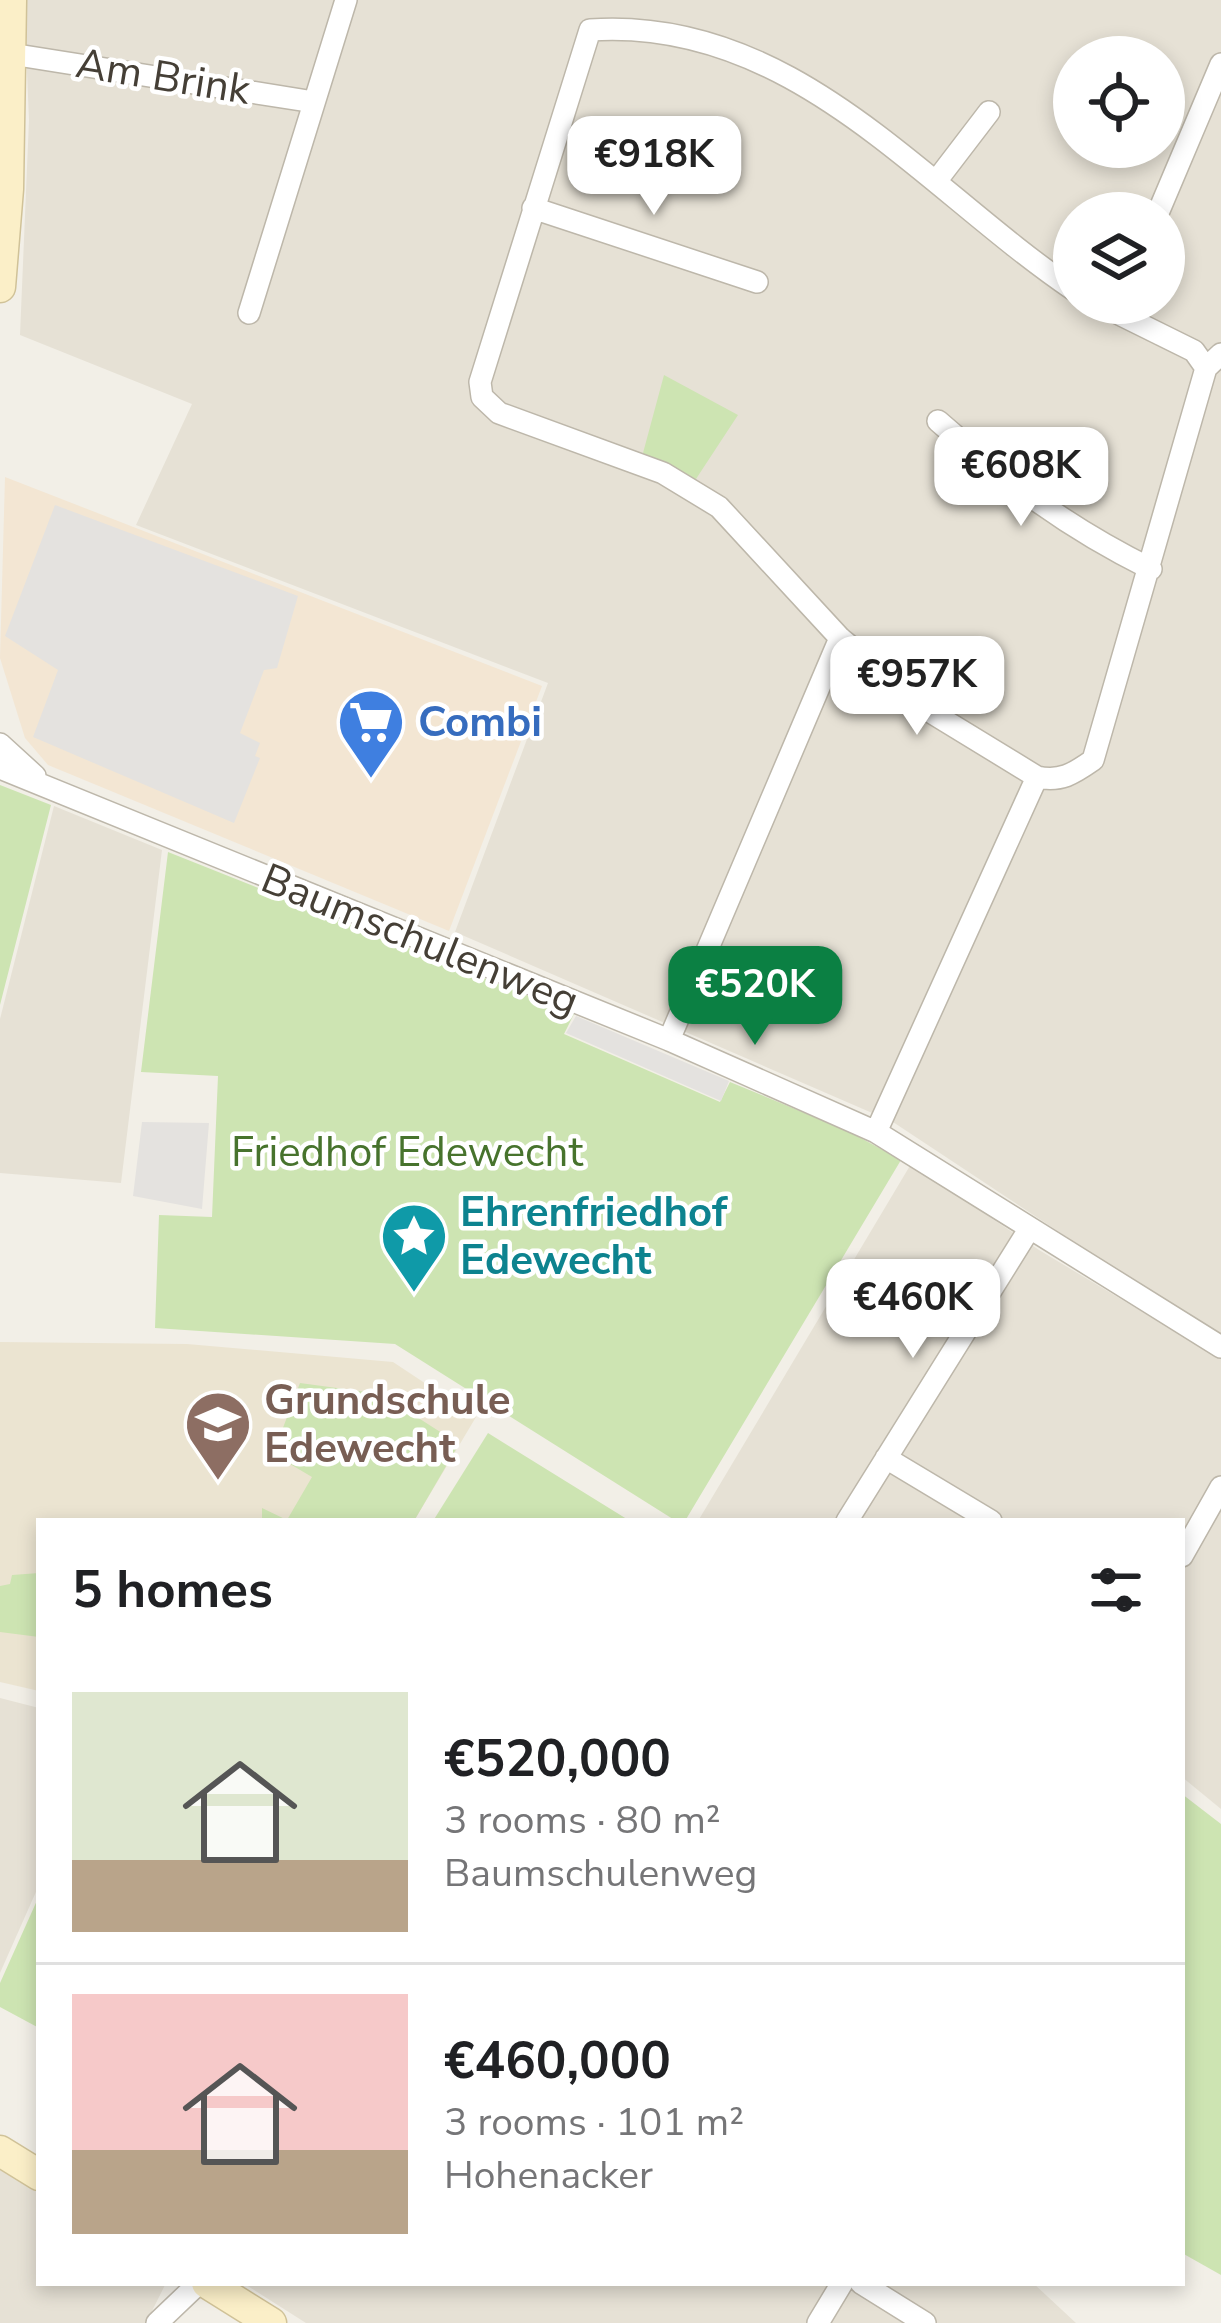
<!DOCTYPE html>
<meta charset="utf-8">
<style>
:root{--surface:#fff;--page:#f6f6f6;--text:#202124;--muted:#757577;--line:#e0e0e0;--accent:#0b8043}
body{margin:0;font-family:"Nunito Sans",sans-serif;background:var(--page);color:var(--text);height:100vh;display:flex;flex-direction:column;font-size:45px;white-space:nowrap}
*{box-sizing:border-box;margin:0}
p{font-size:39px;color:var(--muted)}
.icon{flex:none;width:66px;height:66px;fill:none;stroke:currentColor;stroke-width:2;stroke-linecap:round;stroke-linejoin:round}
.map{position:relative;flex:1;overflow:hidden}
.sheet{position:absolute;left:36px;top:1518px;width:1149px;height:768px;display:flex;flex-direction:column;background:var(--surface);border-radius:0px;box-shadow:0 6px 18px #0003}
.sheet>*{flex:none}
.fabs{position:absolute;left:1053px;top:36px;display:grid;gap:24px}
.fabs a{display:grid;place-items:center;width:132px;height:132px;border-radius:50%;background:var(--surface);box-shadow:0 6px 18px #0003;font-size:60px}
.price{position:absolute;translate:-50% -102px;padding:0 27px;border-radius:24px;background:#fff;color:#222;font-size:39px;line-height:78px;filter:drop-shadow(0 3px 6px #0008)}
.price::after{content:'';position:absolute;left:50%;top:72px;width:36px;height:27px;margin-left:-18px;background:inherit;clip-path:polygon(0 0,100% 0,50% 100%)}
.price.active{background:var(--accent);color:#fff}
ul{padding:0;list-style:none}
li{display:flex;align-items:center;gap:36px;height:300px;padding:0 36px}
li+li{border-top:3px solid var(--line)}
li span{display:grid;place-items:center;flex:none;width:336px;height:240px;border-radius:0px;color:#555}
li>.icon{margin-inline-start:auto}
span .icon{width:144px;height:144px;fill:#fffc;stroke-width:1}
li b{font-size:51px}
h2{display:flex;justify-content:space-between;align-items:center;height:144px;padding:0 36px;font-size:51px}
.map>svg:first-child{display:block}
.residential{fill:#e6e1d5;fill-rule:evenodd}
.commercial{fill:#f3e6d3}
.education{fill:#ebe4d1}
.green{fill:#cde4b2}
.parking{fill:#e4e2df}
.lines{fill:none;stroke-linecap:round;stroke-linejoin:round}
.street-casing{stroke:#bdb7aa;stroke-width:24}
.secondary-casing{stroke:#d0c298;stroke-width:33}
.street{stroke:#fff;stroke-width:21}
.secondary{stroke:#fbefc8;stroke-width:30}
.labels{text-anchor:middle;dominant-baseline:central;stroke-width:9;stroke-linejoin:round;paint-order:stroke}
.street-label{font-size:42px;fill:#453f36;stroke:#fff}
.shop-label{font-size:42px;font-weight:bold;fill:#366cbe;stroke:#fff;text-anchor:start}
.park-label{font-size:42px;fill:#47732d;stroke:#fff}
.culture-label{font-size:42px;font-weight:bold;fill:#0d838f;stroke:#fff;text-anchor:start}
.education-label{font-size:42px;font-weight:bold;fill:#785e54;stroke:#fff;text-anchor:start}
</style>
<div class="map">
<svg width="1221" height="2323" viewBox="0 0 1221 2323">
<rect width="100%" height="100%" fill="#f2efe7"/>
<!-- residential -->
<path class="residential" d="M24,0H1221V1339L893,1122L455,932L548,683L136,525L192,404L20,335L29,120ZM1074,57H1164V147H1074ZM1074,213H1164V303H1074Z
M54,806L162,850L121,1183L0,1173V1019Z
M911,1164L1039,1250L1221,1359V1809L1182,1777V1521H698Z
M0,1698L39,1708V1885L0,1973Z
M0,2168L39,2192V2283H166L146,2323H0Z
M243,2283H1033L1076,2323H306Z"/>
<!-- commercial -->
<path class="commercial" d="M5,477L542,686L449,931L48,765L25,738L0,658Z"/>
<!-- education -->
<path class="education" d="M0,1342L187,1344L393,1362L476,1417L414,1521H39V1691L0,1682Z"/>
<!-- green -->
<path class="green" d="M664,375L738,415L694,482L643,453Z
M0,785L51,805L0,1005Z
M168,852L574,1014L564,1034L720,1102L730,1082L848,1131L901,1160L685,1521H676L395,1344L155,1328L159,1215L212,1217L218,1076L141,1072Z
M300,1383L381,1394L459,1444L414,1521H262V1508L287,1520L312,1477L273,1454Z
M488,1433L630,1521H433Z
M39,1573V1637L0,1632V1586L10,1584L12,1575Z
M1182,1794L1221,1824V2275L1182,2253Z
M39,1896V2028L0,2007V1983Z"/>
<!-- parking -->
<path class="parking" d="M55,505L298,596L277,668L264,670L240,733L260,743L255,756L260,758L234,823L33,737L58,670L5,636Z
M576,1016L729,1081L721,1101L566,1033Z
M142,1122L209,1123L202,1209L133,1196Z"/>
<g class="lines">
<!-- street casing -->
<g class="street-casing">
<path id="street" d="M11,54L314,102
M937,180L989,112
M533,208L757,282
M1158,213L1221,64
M1097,303L1194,351L1206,368L1221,354
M249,313L346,0
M938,421C1009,483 1066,527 1151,569
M0,744L35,776
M0,768L669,1040L876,1132L1221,1347
M1037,777L929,711L840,638L719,507L663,473L499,413L482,397L480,382L590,30C793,16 923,188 1074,290
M669,1040L840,638
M876,1132L1037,777C1061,782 1073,774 1093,760L1206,368
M886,1458L991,1521
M847,1521L1028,1231
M1182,1556L1221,1487
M861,2283L925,2323
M157,2323L199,2283
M818,2323L842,2283"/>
</g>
<!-- secondary casing -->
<g class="secondary-casing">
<path id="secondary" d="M0,287L8,189L11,0
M0,2151L39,2175
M207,2283L271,2323"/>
</g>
<!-- street -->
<use href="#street" class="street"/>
<!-- secondary -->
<use href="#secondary" class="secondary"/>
</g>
<!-- icons -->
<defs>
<g id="supermarket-pin" transform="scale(3.45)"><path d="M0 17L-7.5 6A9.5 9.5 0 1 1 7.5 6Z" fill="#3f7fe0" stroke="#fff"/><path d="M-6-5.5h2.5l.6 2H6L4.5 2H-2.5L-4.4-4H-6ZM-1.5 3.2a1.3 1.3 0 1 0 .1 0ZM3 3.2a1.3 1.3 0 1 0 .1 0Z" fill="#fff"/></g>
<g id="sight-pin" transform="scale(3.45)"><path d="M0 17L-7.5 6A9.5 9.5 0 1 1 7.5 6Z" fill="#0f9aa8" stroke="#fff"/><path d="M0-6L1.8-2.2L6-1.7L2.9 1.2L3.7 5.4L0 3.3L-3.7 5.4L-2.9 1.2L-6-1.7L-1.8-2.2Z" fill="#fff"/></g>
<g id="school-pin" transform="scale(3.45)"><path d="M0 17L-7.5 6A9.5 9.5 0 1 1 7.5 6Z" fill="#8d6e63" stroke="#fff"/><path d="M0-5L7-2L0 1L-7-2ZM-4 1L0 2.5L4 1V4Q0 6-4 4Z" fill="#fff"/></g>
</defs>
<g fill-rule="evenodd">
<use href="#supermarket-pin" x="371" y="722"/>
<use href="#sight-pin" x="414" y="1236"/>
<use href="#school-pin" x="218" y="1424"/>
</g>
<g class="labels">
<!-- street labels -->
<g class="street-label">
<text transform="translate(163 77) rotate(9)">Am Brink</text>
<text transform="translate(420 940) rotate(22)">Baumschulenweg</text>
</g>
<!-- shop labels -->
<g class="shop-label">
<text x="418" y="722">Combi</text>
</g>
<!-- park labels -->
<g class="park-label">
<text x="407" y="1152">Friedhof Edewecht</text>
</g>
<!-- culture labels -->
<g class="culture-label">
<text x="460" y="1212">Ehrenfriedhof<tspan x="460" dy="48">Edewecht</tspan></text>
</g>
<!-- education labels -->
<g class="education-label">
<text x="264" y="1400">Grundschule<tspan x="264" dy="48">Edewecht</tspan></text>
</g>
</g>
</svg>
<div class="fabs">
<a><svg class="icon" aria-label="locate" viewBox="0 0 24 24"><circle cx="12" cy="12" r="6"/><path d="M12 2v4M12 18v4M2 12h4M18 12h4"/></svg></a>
<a><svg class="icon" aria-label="layers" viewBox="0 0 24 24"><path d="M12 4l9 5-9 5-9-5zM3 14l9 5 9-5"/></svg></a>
</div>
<b class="price" style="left:654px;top:218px">€918K</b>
<b class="price" style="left:1021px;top:529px">€608K</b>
<b class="price" style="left:917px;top:738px">€957K</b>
<b class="price active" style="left:755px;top:1048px">€520K</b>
<b class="price" style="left:913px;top:1361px">€460K</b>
<section class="sheet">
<h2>5 homes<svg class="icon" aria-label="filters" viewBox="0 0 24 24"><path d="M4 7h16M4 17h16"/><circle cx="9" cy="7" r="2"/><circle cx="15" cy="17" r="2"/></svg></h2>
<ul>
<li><span style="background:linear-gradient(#dfe7d0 70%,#b9a48a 0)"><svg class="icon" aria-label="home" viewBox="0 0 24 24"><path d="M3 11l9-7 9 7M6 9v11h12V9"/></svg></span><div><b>€520,000</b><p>3 rooms · 80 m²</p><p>Baumschulenweg</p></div></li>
<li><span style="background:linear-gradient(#f6c9c9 65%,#b9a48a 0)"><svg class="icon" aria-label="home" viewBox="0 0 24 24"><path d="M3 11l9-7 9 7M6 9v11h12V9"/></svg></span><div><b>€460,000</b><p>3 rooms · 101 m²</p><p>Hohenacker</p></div></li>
</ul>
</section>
</div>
